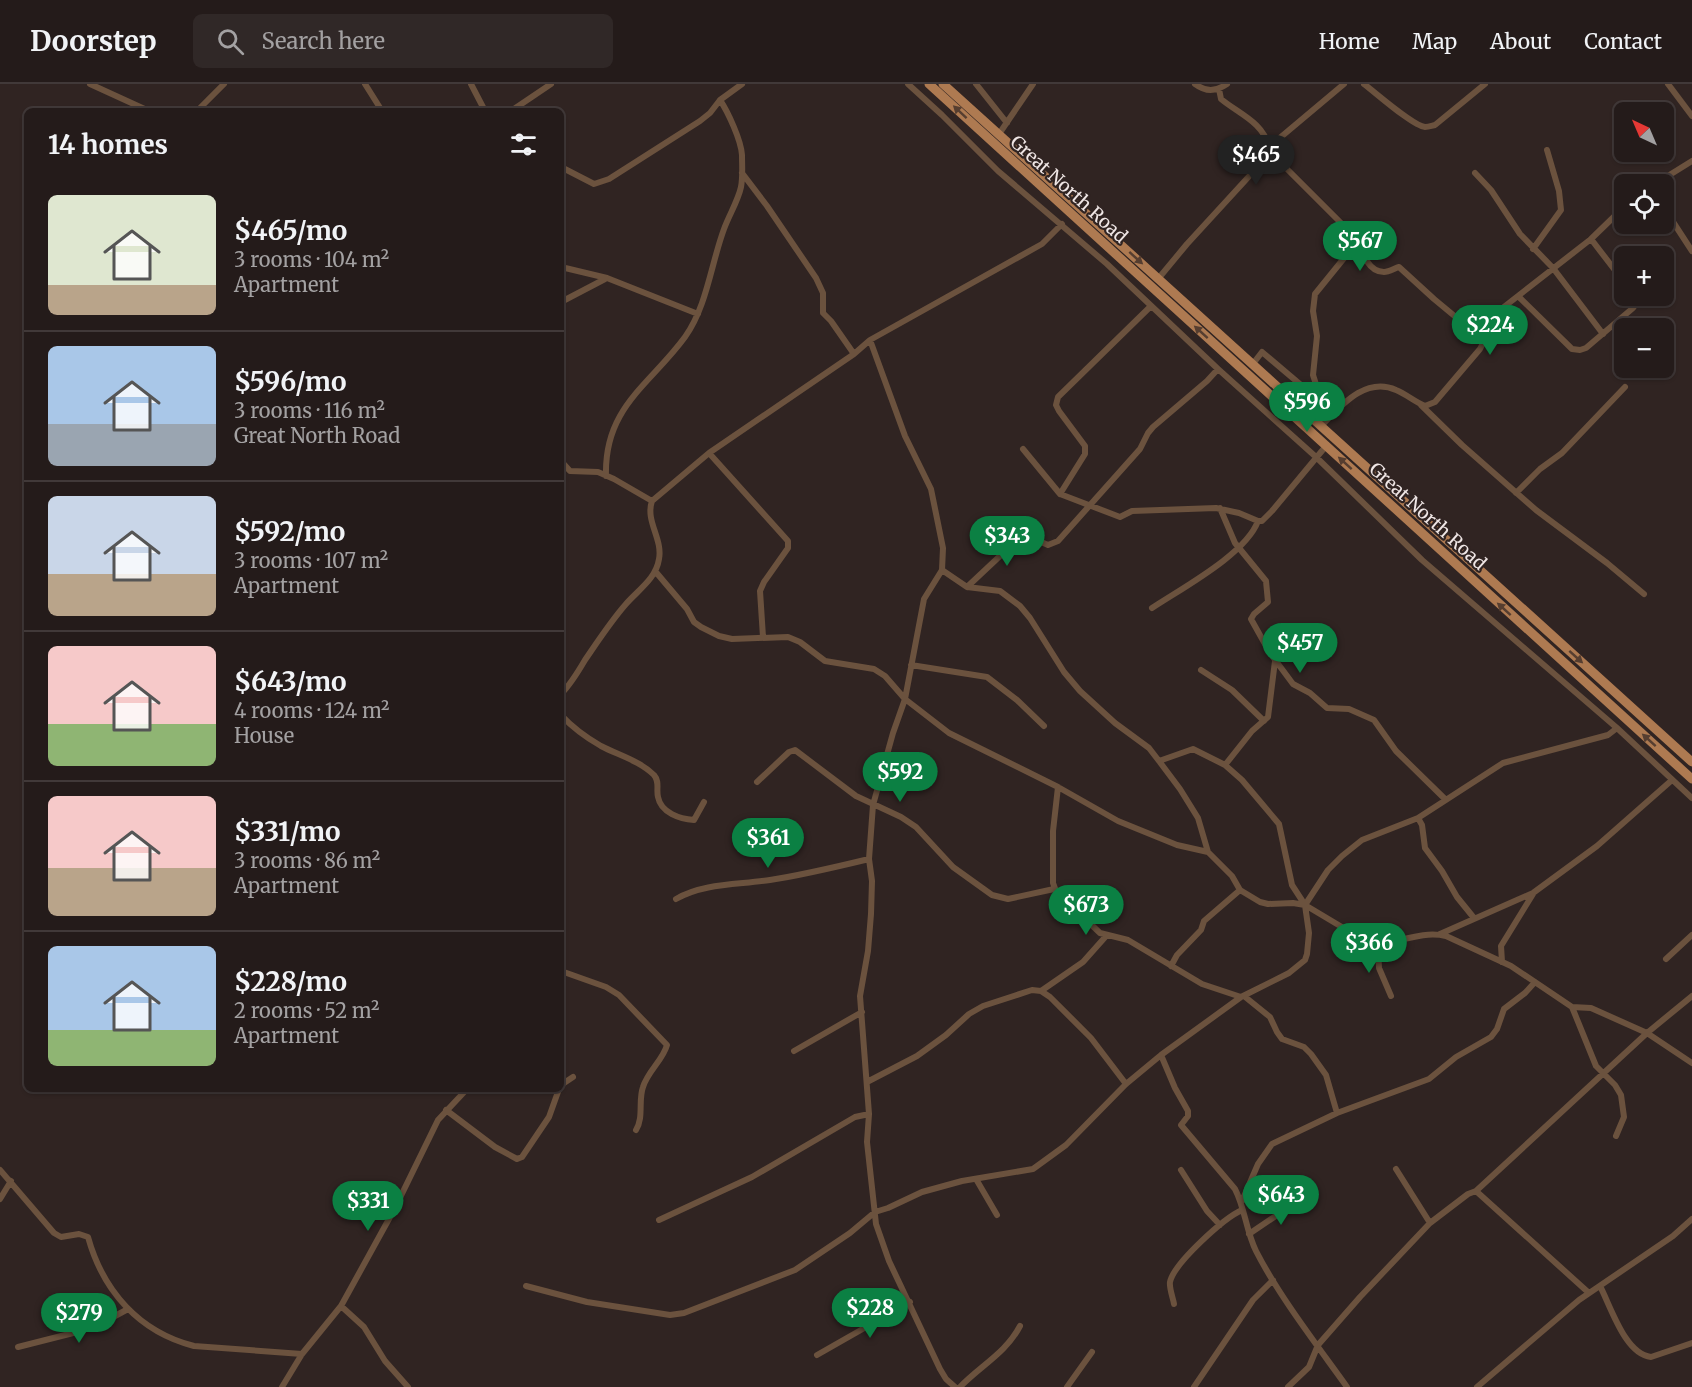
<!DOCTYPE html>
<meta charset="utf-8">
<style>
:root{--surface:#241b1a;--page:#302827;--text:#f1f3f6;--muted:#a3a1a2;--line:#413939;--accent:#0b8043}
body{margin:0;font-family:Merriweather,serif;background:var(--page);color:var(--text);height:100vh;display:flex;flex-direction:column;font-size:22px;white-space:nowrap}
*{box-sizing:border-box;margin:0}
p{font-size:20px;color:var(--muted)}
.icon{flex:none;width:33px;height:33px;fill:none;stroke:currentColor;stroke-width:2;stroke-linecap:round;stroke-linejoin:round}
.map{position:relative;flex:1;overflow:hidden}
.drawer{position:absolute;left:24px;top:24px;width:540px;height:984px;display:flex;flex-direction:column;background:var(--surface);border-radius:9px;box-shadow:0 2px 4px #0004,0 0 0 2px var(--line)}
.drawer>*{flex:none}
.needle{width:39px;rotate:316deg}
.controls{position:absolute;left:1614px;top:18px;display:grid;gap:12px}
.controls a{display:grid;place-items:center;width:60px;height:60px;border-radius:9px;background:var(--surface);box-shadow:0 2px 4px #0004,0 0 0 2px var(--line);font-size:30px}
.price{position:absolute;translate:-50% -51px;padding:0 14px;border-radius:21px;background:var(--accent);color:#fff;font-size:20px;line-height:39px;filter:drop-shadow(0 2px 3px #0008)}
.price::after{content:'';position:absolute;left:50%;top:36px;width:18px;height:14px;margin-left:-9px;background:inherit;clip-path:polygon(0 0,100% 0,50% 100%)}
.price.selected{background:#222;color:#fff}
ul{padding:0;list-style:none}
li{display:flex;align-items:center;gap:18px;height:150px;padding:0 24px}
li+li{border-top:2px solid var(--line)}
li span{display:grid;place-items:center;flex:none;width:168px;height:120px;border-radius:9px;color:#555}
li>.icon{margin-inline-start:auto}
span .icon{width:72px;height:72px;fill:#fffc;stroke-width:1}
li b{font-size:26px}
h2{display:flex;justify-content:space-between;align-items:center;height:72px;padding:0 24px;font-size:26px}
header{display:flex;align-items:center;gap:36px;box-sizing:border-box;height:84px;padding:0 30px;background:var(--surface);border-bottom:2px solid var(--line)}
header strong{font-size:28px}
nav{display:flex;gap:33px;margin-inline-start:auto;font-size:21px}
.search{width:420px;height:54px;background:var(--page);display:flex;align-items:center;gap:15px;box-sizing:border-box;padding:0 21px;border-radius:9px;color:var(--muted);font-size:22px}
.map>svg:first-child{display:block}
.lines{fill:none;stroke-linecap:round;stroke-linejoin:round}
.minor{stroke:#6b523e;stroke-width:6}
.primary{stroke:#ae7a51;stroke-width:9}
.oneway{fill:#563e30}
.labels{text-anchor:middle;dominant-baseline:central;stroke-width:4.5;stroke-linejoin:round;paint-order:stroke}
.street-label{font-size:18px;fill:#efe6e5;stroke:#302422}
</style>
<header>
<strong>Doorstep</strong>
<div class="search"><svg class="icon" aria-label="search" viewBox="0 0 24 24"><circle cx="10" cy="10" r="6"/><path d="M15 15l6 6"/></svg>Search here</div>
<nav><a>Home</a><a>Map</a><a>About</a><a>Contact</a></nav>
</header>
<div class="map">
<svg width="1692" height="1303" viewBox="0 0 1692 1303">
<rect width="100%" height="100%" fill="#302422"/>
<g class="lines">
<!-- minor -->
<path class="minor" d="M90,0L149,27
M365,0L382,27
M471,0L485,27
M908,0L942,31L998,87L1107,180L1218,285L1316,373L1422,476L1617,644L1692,714
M976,0L1007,39
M1195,0C1206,8 1215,8 1227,0
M1364,0C1376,9 1413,42 1425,43C1428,43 1431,42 1435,41L1485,0
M1668,0L1692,32
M1219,5L1221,15C1239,30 1263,38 1269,63
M197,27L224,0
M511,27L551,0
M999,50L1033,0
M1264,76L1273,74L1283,81L1360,158C1362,170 1369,188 1384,188C1389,188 1395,184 1399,183L1434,215L1481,254
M561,83L594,100L609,95L700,37L710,29L720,16L742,0
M742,89L767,122L816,194L823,209V229L831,237L854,270
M1475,89L1491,106L1520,150L1553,184L1603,250
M1655,100L1692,77
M1664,124L1692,167
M1591,155L1624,198
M1533,165L1561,126L1559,107L1547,66
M561,183L607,194L698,230
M1158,195L1187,160L1264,76L1269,63L1344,0
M1519,213L1572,265L1580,266L1586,264L1633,224L1636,220L1635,212
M561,218L605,195
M1151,222L1058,313L1056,321L1059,327L1085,362V370L1060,410L1120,433L1132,427L1216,424L1239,429L1258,437
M870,256L905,352L931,405L943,464L942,486L924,515L905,615L893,649L873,721L869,775L872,797L871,830L868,867L860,912L869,1030L867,1058L876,1140L889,1177L940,1285L946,1295L955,1303
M1252,281L1262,268L1334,329
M1321,316L1313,291L1317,252L1313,227L1315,210L1345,173L1356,154
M1421,321L1462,361L1536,426L1607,479L1644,510
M1321,342C1340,323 1365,292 1396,306C1406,310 1415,318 1425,322L1435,318L1480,265L1483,259L1481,254L1491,233L1591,155L1624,123
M1023,365L1060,410
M709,369L788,457V464L764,498L760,507L763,553
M561,377L570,387L598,388L614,395L652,417
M606,392C604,323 650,301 685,253C707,222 711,180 724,145C729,131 738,117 741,103C743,93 742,81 742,71C741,56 728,28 720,16
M1516,409L1540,385L1562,369L1625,303
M1220,424L1235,459L1266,497L1268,518L1254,530L1251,535L1270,569L1293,600L1310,609L1327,624L1349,625L1374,636L1396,667L1446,716
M942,486L967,503L1000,507L1020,522L1030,534L1064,588L1080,607L1115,639L1149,664L1159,677L1180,705L1198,734L1208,768
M655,487L687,525L694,538L701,543L719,552L732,555L788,553L800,558L825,577L874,585L885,592L905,615L949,649L1058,703L1118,737L1177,761L1208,768L1232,792L1240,806L1260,818L1268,820L1293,819L1305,821L1372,861C1396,860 1421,846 1446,852L1511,882L1572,923L1591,924L1647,949L1692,979
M967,503L1016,457L1027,461L1039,457L1048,461L1058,457L1140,365L1148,349L1153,343L1207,297L1218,285
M1152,524C1182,504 1246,470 1258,437H1262L1272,427L1326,362
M911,581L987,593L1017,616L1044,642
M1201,586L1232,606L1264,637
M561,610C571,600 578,588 585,576C598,557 611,537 626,520C638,506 656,495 659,475C663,455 645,437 652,417L709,369L854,270L870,256L1042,160L1062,140
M561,631C572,643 587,654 601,662C618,671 640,677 654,691C660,698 656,705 658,713C661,729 680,735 694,736L704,718
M1159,677L1193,665L1225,681L1242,696L1279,740L1292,801L1305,821
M1225,681L1252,647L1268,633L1275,577
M757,698L789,668L795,666L856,712L901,733L916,743L953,783L992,811L1008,815L1054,805
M1058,703L1053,747V799L1056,807L1100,849L1128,856L1202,900L1241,913
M1418,734L1422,741L1425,764L1442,787L1457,813L1474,834
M676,815C704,799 738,801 770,796C803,791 836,783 869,775
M1440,850L1533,809L1597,762L1672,696
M1378,860L1379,884L1391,912
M1666,875L1692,851
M1502,878L1501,862L1533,810
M1171,882L1177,871L1201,846L1204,837L1240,806
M561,887L606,903L619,911L667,961C663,976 648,987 643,1003C638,1017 644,1033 636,1046
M1041,907L1083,878L1107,851
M1244,912L1270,933L1277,948L1282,955L1304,963L1311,970L1326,991L1337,1029
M1572,923L1596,982L1615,1001L1621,1011L1624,1033L1616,1052
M794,967L862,928
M1161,971L1175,1004L1188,1027V1032L1181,1041L1235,1105C1245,1124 1246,1147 1256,1167C1279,1212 1317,1261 1347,1303
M867,998L917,972L946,951L969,930L983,922L1032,906L1041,907L1050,913L1091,954L1126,1000
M561,1001L573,993
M446,1026L495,1063L517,1075L522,1073L549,1033L559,1005
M1396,1085L1430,1139
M0,1086L54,1149L61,1153L79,1150L88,1153C103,1207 139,1248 194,1262L302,1270
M1181,1086L1207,1127L1220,1141
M976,1095L997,1131
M1476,1107L1589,1209
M0,1115L11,1097
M1242,1117L1258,1080L1272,1060L1337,1029L1429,995L1456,973L1491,953L1497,945L1504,925L1525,909L1535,898
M659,1136L752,1093L855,1033L869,1030
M1249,1150L1286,1125L1296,1115
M526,1202L587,1218L670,1231L684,1229L795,1186L850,1149L875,1128L888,1124L922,1108L962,1097L1033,1085L1066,1061L1126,1000L1161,971L1241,913L1289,889L1305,876L1307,870L1309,849L1305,821L1328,786L1342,772L1362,756L1418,734L1503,679L1608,651L1617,644
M1600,1202C1611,1223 1625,1270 1651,1273L1692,1259
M1174,1220C1173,1214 1169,1204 1170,1198C1174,1179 1224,1134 1242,1126
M341,1222L364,1243L385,1277L408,1303
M18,1263L81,1247L104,1238L128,1225
M817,1271L910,1218
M282,1303L302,1270L341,1222L395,1124L438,1036L467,1005
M960,1303C980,1282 1006,1269 1020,1242
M1067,1303L1092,1268
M1194,1303L1253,1216L1273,1196
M1288,1303L1309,1283L1318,1261L1360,1213L1430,1139L1468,1110L1476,1107L1647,949L1692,912
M1477,1303L1579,1216L1673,1152L1692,1135"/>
<!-- primary -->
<path class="primary" d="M929,0L1692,695
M943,0L1692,678"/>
</g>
<!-- one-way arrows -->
<defs><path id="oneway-solid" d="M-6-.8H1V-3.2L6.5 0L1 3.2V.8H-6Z" transform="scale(1.5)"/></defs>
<g class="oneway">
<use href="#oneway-solid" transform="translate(960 28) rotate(-137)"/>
<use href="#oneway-solid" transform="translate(1136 174) rotate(42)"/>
<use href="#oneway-solid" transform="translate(1201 248) rotate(-138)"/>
<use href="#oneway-solid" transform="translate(1345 379) rotate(-138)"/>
<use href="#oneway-solid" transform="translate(1504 525) rotate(-138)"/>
<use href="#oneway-solid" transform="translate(1576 573) rotate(42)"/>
<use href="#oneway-solid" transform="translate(1649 656) rotate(-138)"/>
</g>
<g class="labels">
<!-- street labels -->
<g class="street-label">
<text transform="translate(1069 105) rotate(42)">Great North Road</text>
<text transform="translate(1428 432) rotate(42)">Great North Road</text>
</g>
</g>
</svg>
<div class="controls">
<a><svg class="needle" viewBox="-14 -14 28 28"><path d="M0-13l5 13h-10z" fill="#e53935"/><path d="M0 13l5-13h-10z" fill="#a3a1a2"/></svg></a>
<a><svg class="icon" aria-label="locate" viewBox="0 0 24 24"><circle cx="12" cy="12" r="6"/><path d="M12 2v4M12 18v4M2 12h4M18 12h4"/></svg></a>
<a>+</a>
<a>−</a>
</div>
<b class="price selected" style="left:1256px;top:102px">$465</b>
<b class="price" style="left:1360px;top:188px">$567</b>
<b class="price" style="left:1490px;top:272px">$224</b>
<b class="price" style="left:1307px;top:349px">$596</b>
<b class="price" style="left:1007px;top:483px">$343</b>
<b class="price" style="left:1300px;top:590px">$457</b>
<b class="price" style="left:900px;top:719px">$592</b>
<b class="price" style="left:768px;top:785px">$361</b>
<b class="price" style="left:1086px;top:852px">$673</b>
<b class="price" style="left:1369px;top:890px">$366</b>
<b class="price" style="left:1281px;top:1142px">$643</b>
<b class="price" style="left:368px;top:1148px">$331</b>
<b class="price" style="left:870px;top:1255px">$228</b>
<b class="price" style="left:79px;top:1260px">$279</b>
<section class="drawer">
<h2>14 homes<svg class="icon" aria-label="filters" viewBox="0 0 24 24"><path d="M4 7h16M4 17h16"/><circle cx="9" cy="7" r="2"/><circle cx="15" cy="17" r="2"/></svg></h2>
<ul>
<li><span style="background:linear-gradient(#dfe7d0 75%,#b9a48a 0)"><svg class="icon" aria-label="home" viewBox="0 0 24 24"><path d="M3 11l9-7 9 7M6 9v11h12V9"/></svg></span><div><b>$465/mo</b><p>3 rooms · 104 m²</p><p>Apartment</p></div></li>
<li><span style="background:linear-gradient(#a9c7e8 65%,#9aa5b1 0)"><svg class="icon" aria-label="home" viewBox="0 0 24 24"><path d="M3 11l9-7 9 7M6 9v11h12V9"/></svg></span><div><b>$596/mo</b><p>3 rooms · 116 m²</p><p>Great North Road</p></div></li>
<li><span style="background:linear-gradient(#c9d6e8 65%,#b9a48a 0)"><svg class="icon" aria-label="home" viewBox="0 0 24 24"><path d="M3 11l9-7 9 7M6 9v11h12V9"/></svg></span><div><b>$592/mo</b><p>3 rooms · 107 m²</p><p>Apartment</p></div></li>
<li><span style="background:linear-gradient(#f6c9c9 65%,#8fb573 0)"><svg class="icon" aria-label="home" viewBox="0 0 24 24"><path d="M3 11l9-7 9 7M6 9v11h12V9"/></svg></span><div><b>$643/mo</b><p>4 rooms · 124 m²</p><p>House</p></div></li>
<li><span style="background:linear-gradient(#f6c9c9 60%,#b9a48a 0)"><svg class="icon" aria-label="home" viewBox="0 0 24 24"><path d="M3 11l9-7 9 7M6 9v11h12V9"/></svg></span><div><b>$331/mo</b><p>3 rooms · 86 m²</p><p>Apartment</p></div></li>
<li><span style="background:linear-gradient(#a9c7e8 70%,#8fb573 0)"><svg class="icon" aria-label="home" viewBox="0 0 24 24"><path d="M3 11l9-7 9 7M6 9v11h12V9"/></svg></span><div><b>$228/mo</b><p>2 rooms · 52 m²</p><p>Apartment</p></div></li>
</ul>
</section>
</div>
